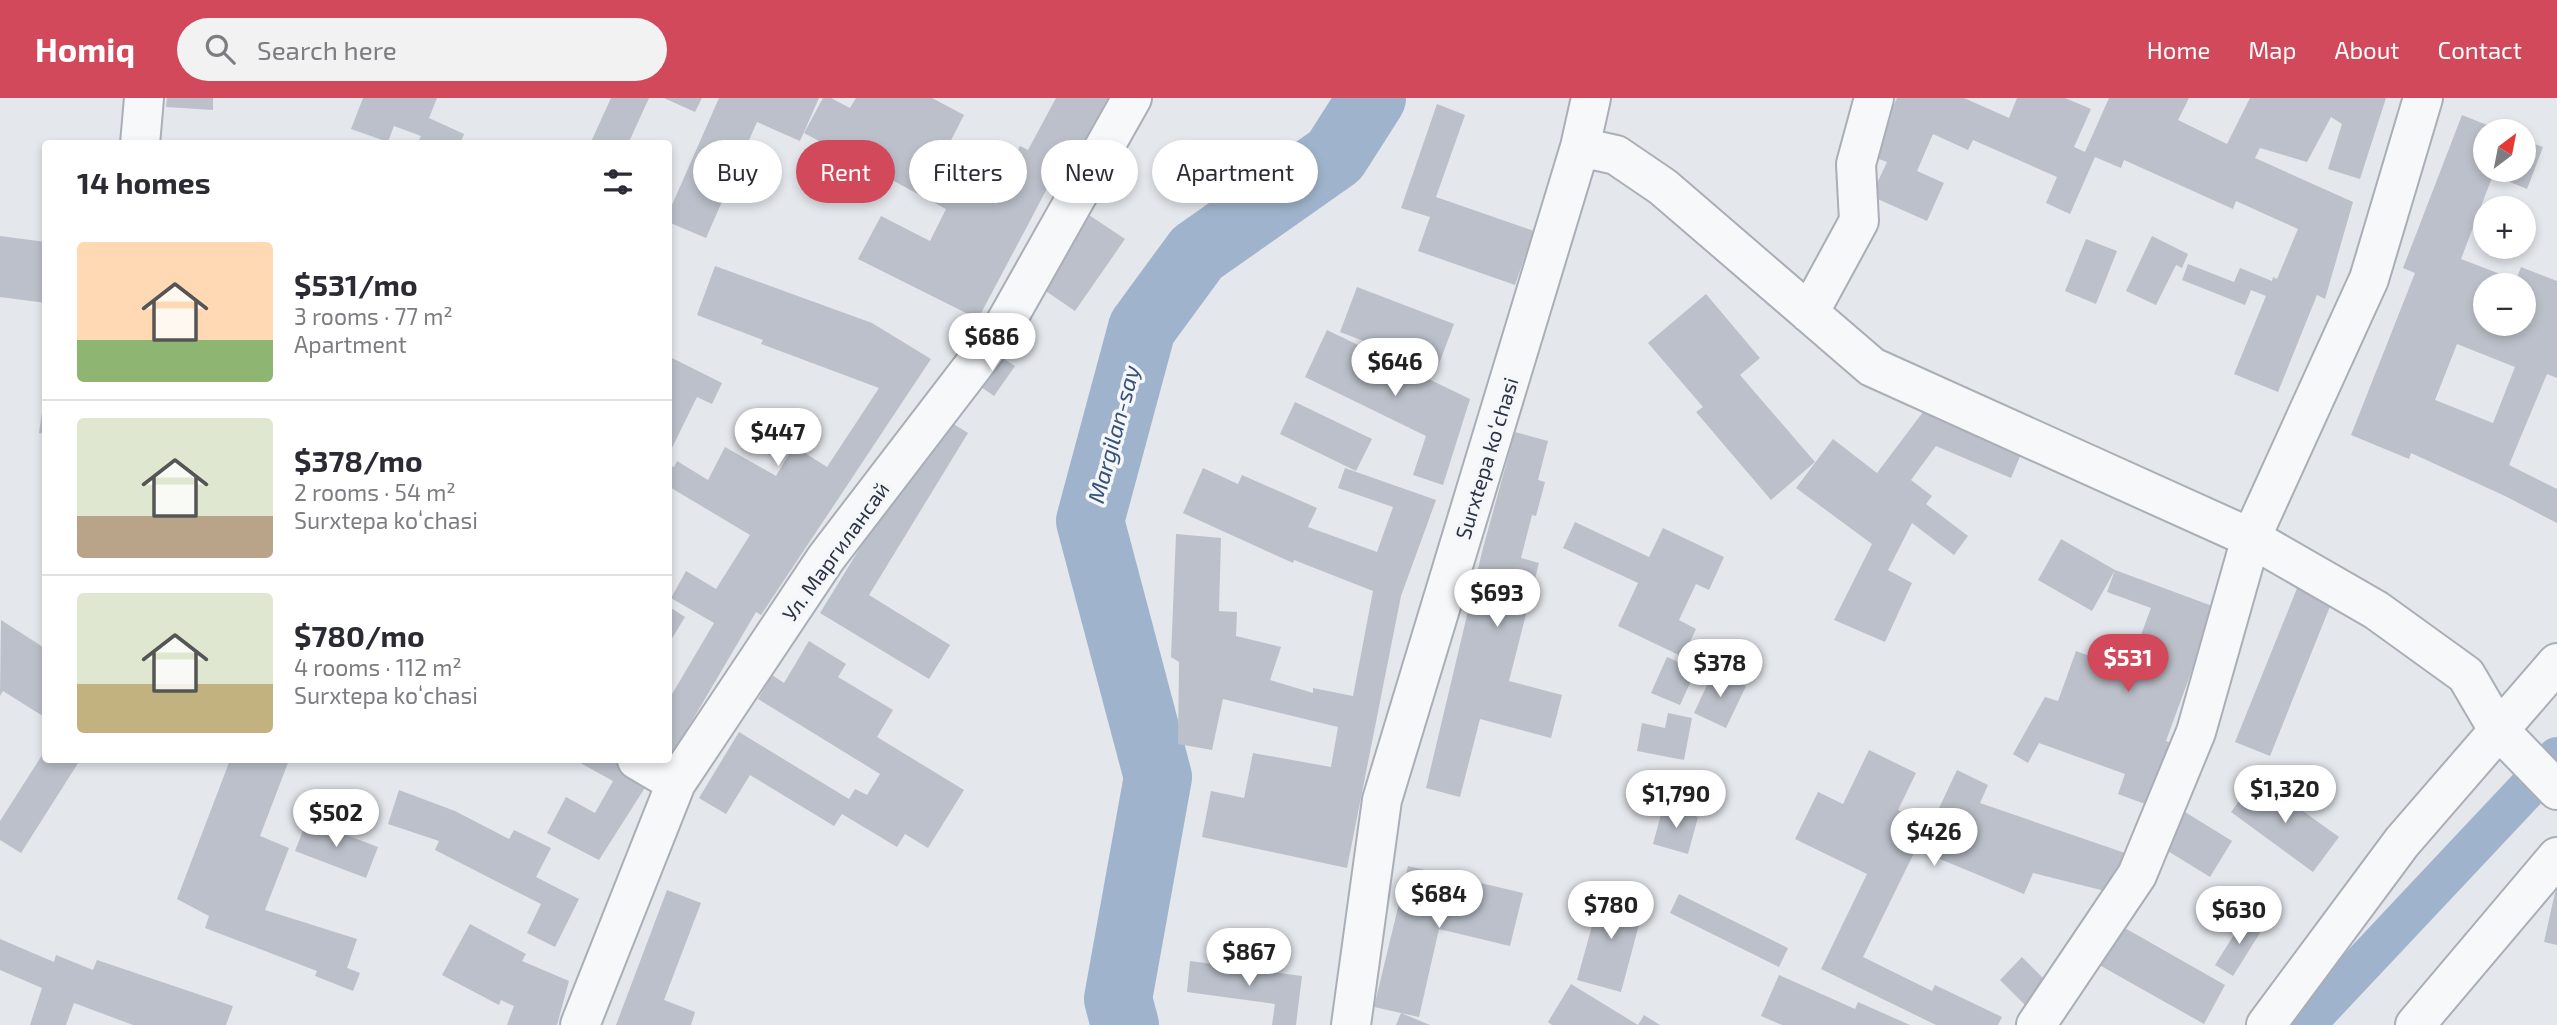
<!DOCTYPE html>
<meta charset="utf-8">
<style>
:root{--surface:#fff;--page:#f2f2f3;--text:#2b2b33;--muted:#7c7c81;--line:#e1e1e2;--accent:#d1495b}
body{margin:0;font-family:"Exo 2",sans-serif;background:var(--page);color:var(--text);height:100vh;display:flex;flex-direction:column;font-size:26px;white-space:nowrap}
*{box-sizing:border-box;margin:0}
p{font-size:23px;color:var(--muted)}
.icon{flex:none;width:38px;height:38px;fill:none;stroke:currentColor;stroke-width:2;stroke-linecap:round;stroke-linejoin:round}
.map{position:relative;flex:1;overflow:hidden}
.drawer{position:absolute;left:42px;top:42px;width:630px;height:623px;display:flex;flex-direction:column;background:var(--surface);border-radius:7px;box-shadow:0 4px 10px #0003}
.drawer>*{flex:none}
.guide{position:absolute;left:693px;top:42px;width:665px;height:63px;display:flex;gap:14px}
.needle{width:46px;rotate:32deg}
.controls{position:absolute;left:2473px;top:21px;display:grid;gap:14px}
.controls a{display:grid;place-items:center;width:63px;height:63px;border-radius:50%;background:var(--surface);box-shadow:0 4px 10px #0003;font-size:35px}
.price{position:absolute;translate:-50% -60px;padding:0 16px;border-radius:24px;background:#fff;color:#222;font-size:23px;line-height:46px;filter:drop-shadow(0 2px 4px #0008)}
.price::after{content:'';position:absolute;left:50%;top:42px;width:21px;height:16px;margin-left:-10px;background:inherit;clip-path:polygon(0 0,100% 0,50% 100%)}
.price.on{background:var(--accent);color:#fff}
ul{padding:0;list-style:none}
li{display:flex;align-items:center;gap:21px;height:175px;padding:0 35px}
li+li{border-top:2px solid var(--line)}
li span{display:grid;place-items:center;flex:none;width:196px;height:140px;border-radius:7px;color:#555}
li>.icon{margin-inline-start:auto}
span .icon{width:84px;height:84px;fill:#fffc;stroke-width:1}
li b{font-size:30px}
h2{display:flex;justify-content:space-between;align-items:center;height:84px;padding:0 35px;font-size:30px}
.tag{padding:0 24px;border-radius:32px;background:var(--surface);box-shadow:0 4px 10px #0003;font-size:24px;line-height:63px}
.tag.on{background:var(--accent);color:#fff}
header{display:flex;align-items:center;gap:42px;box-sizing:border-box;height:98px;padding:0 35px;background:var(--accent);color:#fff}
header strong{font-size:33px}
nav{display:flex;gap:38px;margin-inline-start:auto;font-size:24px}
.search{width:490px;height:63px;background:var(--page);display:flex;align-items:center;gap:18px;box-sizing:border-box;padding:0 24px;border-radius:38px;color:var(--muted);font-size:26px}
.map>svg:first-child{display:block}
.lines{fill:none;stroke-linecap:round;stroke-linejoin:round}
.canal{stroke:#9fb4cc;stroke-width:40}
.river{stroke:#9fb4cc;stroke-width:68}
.building{fill:#bbc0ca;fill-rule:evenodd}
.minor-casing{stroke:#a9aeb7;stroke-width:42}
.minor{stroke:#f7f8fa;stroke-width:38}
.labels{text-anchor:middle;dominant-baseline:central;stroke-width:7;stroke-linejoin:round;paint-order:stroke}
.street-label{font-size:21px;fill:#2b3445;stroke:#f4f6f9}
.water-label{font-size:23px;font-style:italic;fill:#34527a;stroke:#f4f6f9}
</style>
<header>
<strong>Homiq</strong>
<div class="search"><svg class="icon" aria-label="search" viewBox="0 0 24 24"><circle cx="10" cy="10" r="6"/><path d="M15 15l6 6"/></svg>Search here</div>
<nav><a>Home</a><a>Map</a><a>About</a><a>Contact</a></nav>
</header>
<div class="map">
<svg width="2557" height="927" viewBox="0 0 2557 927">
<rect width="100%" height="100%" fill="#e4e7ec"/>
<g class="lines">
<!-- canal -->
<path class="canal" d="M2305,927L2557,659"/>
<!-- river -->
<path class="river" d="M1125,927L1118,901L1158,679L1090,423L1142,230L1197,155L1335,58L1372,0"/>
</g>
<!-- building -->
<path class="building" d="M167,0H213V12L166,9Z
M363,0H437L429,20L464,36L460,46H417L421,38L394,28L388,44L351,31Z
M611,0H649L628,46H590Z
M664,0H702L695,14Z
M719,0H819L800,43L757,24L706,140L668,124V116Z
M823,0H831L850,10L856,0H932L964,17L947,50L961,58L969,43L991,55L986,65L1005,75L1020,48L1028,52L1056,0H1109L1068,74L1059,68L978,221L858,161L881,118L930,143L946,111L804,35Z
M1897,0H1964L2009,20L2017,0H2065L2091,11L2074,49L2085,54L2109,0H2189L2178,22L2227,46L2250,0H2386L2360,81L2328,71L2342,26L2331,19L2307,64L2260,50L2255,60L2353,104L2325,201L2317,197L2278,294L2234,276L2266,198L2251,192L2245,207L2182,182L2188,166L2234,184L2240,170L2272,183L2273,179L2277,181L2298,131L2236,103L2233,111L2124,62L2121,70L2095,59L2070,116L2046,105L2057,79L1973,42L1968,52L1933,36L1917,73L1944,85L1927,123L1871,98L1887,64L1871,58Z
M1437,6L1465,17L1436,99L1534,133L1515,187L1418,153L1430,119L1401,110Z
M2462,17L2502,33H2485V72H2524V42L2543,49L2527,91L2493,77L2461,161L2516,182L2521,169L2557,183V280L2547,276L2509,367L2557,391V425L2505,398L2411,355L2409,361L2351,337L2415,175L2403,170ZM2485,187H2524V226H2485ZM2457,246L2515,269L2493,325L2435,302Z
M1086,115L1125,141L1075,213L1037,187Z
M0,138L46,144V205L0,199Z
M2152,138L2188,156L2182,170L2176,167L2156,207L2126,193Z
M2086,141L2117,153L2096,206L2065,193Z
M715,168L872,225L931,261L761,517L756,514L662,674L668,662V603L714,525L671,500L686,473L716,491L750,437L668,388V367L674,369L677,363L708,382L725,349L776,378L794,348L827,369L879,290L761,246L763,242L697,217Z
M1357,189L1454,226L1437,271L1340,234Z
M1706,196L1760,260L1740,277L1815,364L1771,402L1696,314L1703,309L1648,245Z
M1327,232L1470,301L1443,387L1413,377L1426,338L1305,279Z
M990,252L1015,268L994,298L970,281Z
M668,258L722,285L712,306L697,299L668,358Z
M44,301H46V336L39,335Z
M1295,304L1372,341L1356,373L1280,336Z
M1923,314L2021,356L2011,380L1936,348L1911,382L1932,398L1926,406L1968,438L1954,457L1912,425L1888,472L1912,485L1885,544L1834,522L1872,446L1796,390L1833,341L1877,375Z
M941,318L968,335L869,497L950,547L929,581L820,515Z
M1515,334L1548,343L1538,382L1545,384L1536,418L1532,417L1521,460L1539,465L1509,583L1562,597L1551,640L1480,621L1460,699L1426,690L1483,450Z
M1203,370L1238,386L1242,377L1317,410L1308,429L1377,454L1393,409L1338,390L1345,370L1436,402L1401,498L1347,770L1202,739L1211,693L1244,700L1253,655L1331,669L1338,629L1223,601L1212,652L1178,646L1179,564L1171,559L1176,436L1221,440L1219,513L1237,514L1236,538L1281,549L1270,582L1313,595V590L1353,598L1373,493L1294,462L1293,465L1183,415Z
M1575,424L1649,459L1663,430L1724,459L1709,492L1696,486L1679,522L1696,531L1683,559L1618,528L1638,485L1563,450Z
M2061,441L2115,472L2092,513L2038,482Z
M2115,472L2215,509L2166,643L2176,647L2153,709L2118,696L2125,676L2039,645L2028,665L2013,656L2045,599L2058,603L2076,553L2128,572L2151,510L2107,494Z
M2300,483L2335,496L2270,658L2235,644Z
M668,508L685,519L668,547Z
M1,522L46,551V620L3,593L0,598Z
M809,543L846,566L838,579L893,612L877,639L964,692L928,750L905,736L897,749L842,716L834,728L750,677L726,716L699,700L739,634L849,701L855,691L867,697L880,676L758,601L772,577L784,585Z
M1667,559L1696,572L1680,607L1651,595Z
M1714,572L1746,588L1726,630L1694,615Z
M1668,615L1692,620L1684,662L1637,653L1642,625L1665,630Z
M46,651V662H80L21,755L0,742V723Z
M1869,652L1916,675L1898,712L1931,727L1957,672L1988,687L1980,705L2128,756L2113,795L2033,775L2024,796L1916,751L1863,859L1932,893L1935,887L2002,919L1998,927H1936L1821,871L1867,776L1795,741L1818,694L1843,706Z
M230,662H289L260,738L289,750L265,812L357,841L347,870L360,875L353,893L315,878L317,873L205,830L209,818L177,801Z
M575,662H623L653,677L599,762L547,735L566,699L595,715L613,683Z
M2256,679L2339,739L2313,774L2231,714Z
M399,692L455,713L509,741L514,732L551,750L536,779L579,801L555,849L527,835L541,806L435,752L439,743L388,726Z
M1663,709L1698,719L1688,756L1653,746Z
M2185,714L2232,743L2210,779L2163,750Z
M307,722L378,749L366,780L295,753Z
M1408,768L1523,795L1510,848L1439,831L1419,919L1374,909Z
M2556,790H2557V847L2544,844Z
M667,792L701,805L664,902L695,914L691,927H616Z
M1602,792L1645,804L1621,894L1577,882Z
M1679,796L1788,850L1779,869L1670,815Z
M2245,819L2263,830L2233,878L2215,867Z
M2116,825L2225,887L2204,926L2094,864Z
M470,826L526,856L522,863L569,883L557,927H507L514,908L501,902L499,907L442,877Z
M0,841L54,864L56,857L93,872L97,862L233,908L226,927H133L74,905L66,927H30L42,890L0,872Z
M2022,859L2048,885L2025,907L2000,882Z
M1190,863L1302,878L1296,927H1272L1275,906L1187,894Z
M1779,877L1855,911L1858,904L1910,927H1782L1761,918Z
M1571,886L1638,927L1644,917L1660,927H1552L1548,924Z
M1401,915L1430,927H1396Z"/>
<g class="lines">
<!-- minor casing -->
<g class="minor-casing">
<path id="minor" d="M140,46L144,0
M1580,49L1616,57L1663,89L1872,269L2251,440L2376,512L2466,577L2497,630L2557,692
M1809,215L1859,123L1856,66L1874,0
M637,662L676,685
M580,927L676,685L826,460L1003,229L1132,0
M1351,927L1382,702L1580,49L1591,0
M2036,927L2137,777L2196,634L2251,440L2369,181L2423,0
M2266,927L2402,744L2557,565
M2415,927L2557,759"/>
</g>
<!-- minor -->
<use href="#minor" class="minor"/>
</g>
<g class="labels">
<!-- street labels -->
<g class="street-label">
<text transform="translate(1486 360) rotate(-73)">Surxtepa koʻchasi</text>
<text transform="translate(835 453) rotate(-54)">Ул. Маргилансай</text>
</g>
<!-- water labels -->
<g class="water-label">
<text transform="translate(1113 336) rotate(-75)">Margilan-say</text>
</g>
</g>
</svg>
<div class="controls">
<a><svg class="needle" viewBox="-14 -14 28 28"><path d="M0-13l5 13h-10z" fill="#e53935"/><path d="M0 13l5-13h-10z" fill="#7c7c81"/></svg></a>
<a>+</a>
<a>−</a>
</div>
<b class="price" style="left:992px;top:275px">$686</b>
<b class="price" style="left:1395px;top:300px">$646</b>
<b class="price" style="left:778px;top:370px">$447</b>
<b class="price" style="left:1497px;top:531px">$693</b>
<b class="price on" style="left:2128px;top:596px">$531</b>
<b class="price" style="left:1720px;top:601px">$378</b>
<b class="price" style="left:2285px;top:727px">$1,320</b>
<b class="price" style="left:1676px;top:732px">$1,790</b>
<b class="price" style="left:336px;top:751px">$502</b>
<b class="price" style="left:1934px;top:770px">$426</b>
<b class="price" style="left:1439px;top:832px">$684</b>
<b class="price" style="left:1611px;top:843px">$780</b>
<b class="price" style="left:2239px;top:848px">$630</b>
<b class="price" style="left:1249px;top:890px">$867</b>
<div class="guide">
<a class="tag">Buy</a>
<a class="tag on">Rent</a>
<a class="tag">Filters</a>
<a class="tag">New</a>
<a class="tag">Apartment</a>
</div>
<section class="drawer">
<h2>14 homes<svg class="icon" aria-label="filters" viewBox="0 0 24 24"><path d="M4 7h16M4 17h16"/><circle cx="9" cy="7" r="2"/><circle cx="15" cy="17" r="2"/></svg></h2>
<ul>
<li><span style="background:linear-gradient(#ffd9b3 70%,#8fb573 0)"><svg class="icon" aria-label="home" viewBox="0 0 24 24"><path d="M3 11l9-7 9 7M6 9v11h12V9"/></svg></span><div><b>$531/mo</b><p>3 rooms · 77 m²</p><p>Apartment</p></div></li>
<li><span style="background:linear-gradient(#dfe7d0 70%,#b9a48a 0)"><svg class="icon" aria-label="home" viewBox="0 0 24 24"><path d="M3 11l9-7 9 7M6 9v11h12V9"/></svg></span><div><b>$378/mo</b><p>2 rooms · 54 m²</p><p>Surxtepa koʻchasi</p></div></li>
<li><span style="background:linear-gradient(#dfe7d0 65%,#c2b280 0)"><svg class="icon" aria-label="home" viewBox="0 0 24 24"><path d="M3 11l9-7 9 7M6 9v11h12V9"/></svg></span><div><b>$780/mo</b><p>4 rooms · 112 m²</p><p>Surxtepa koʻchasi</p></div></li>
</ul>
</section>
</div>
